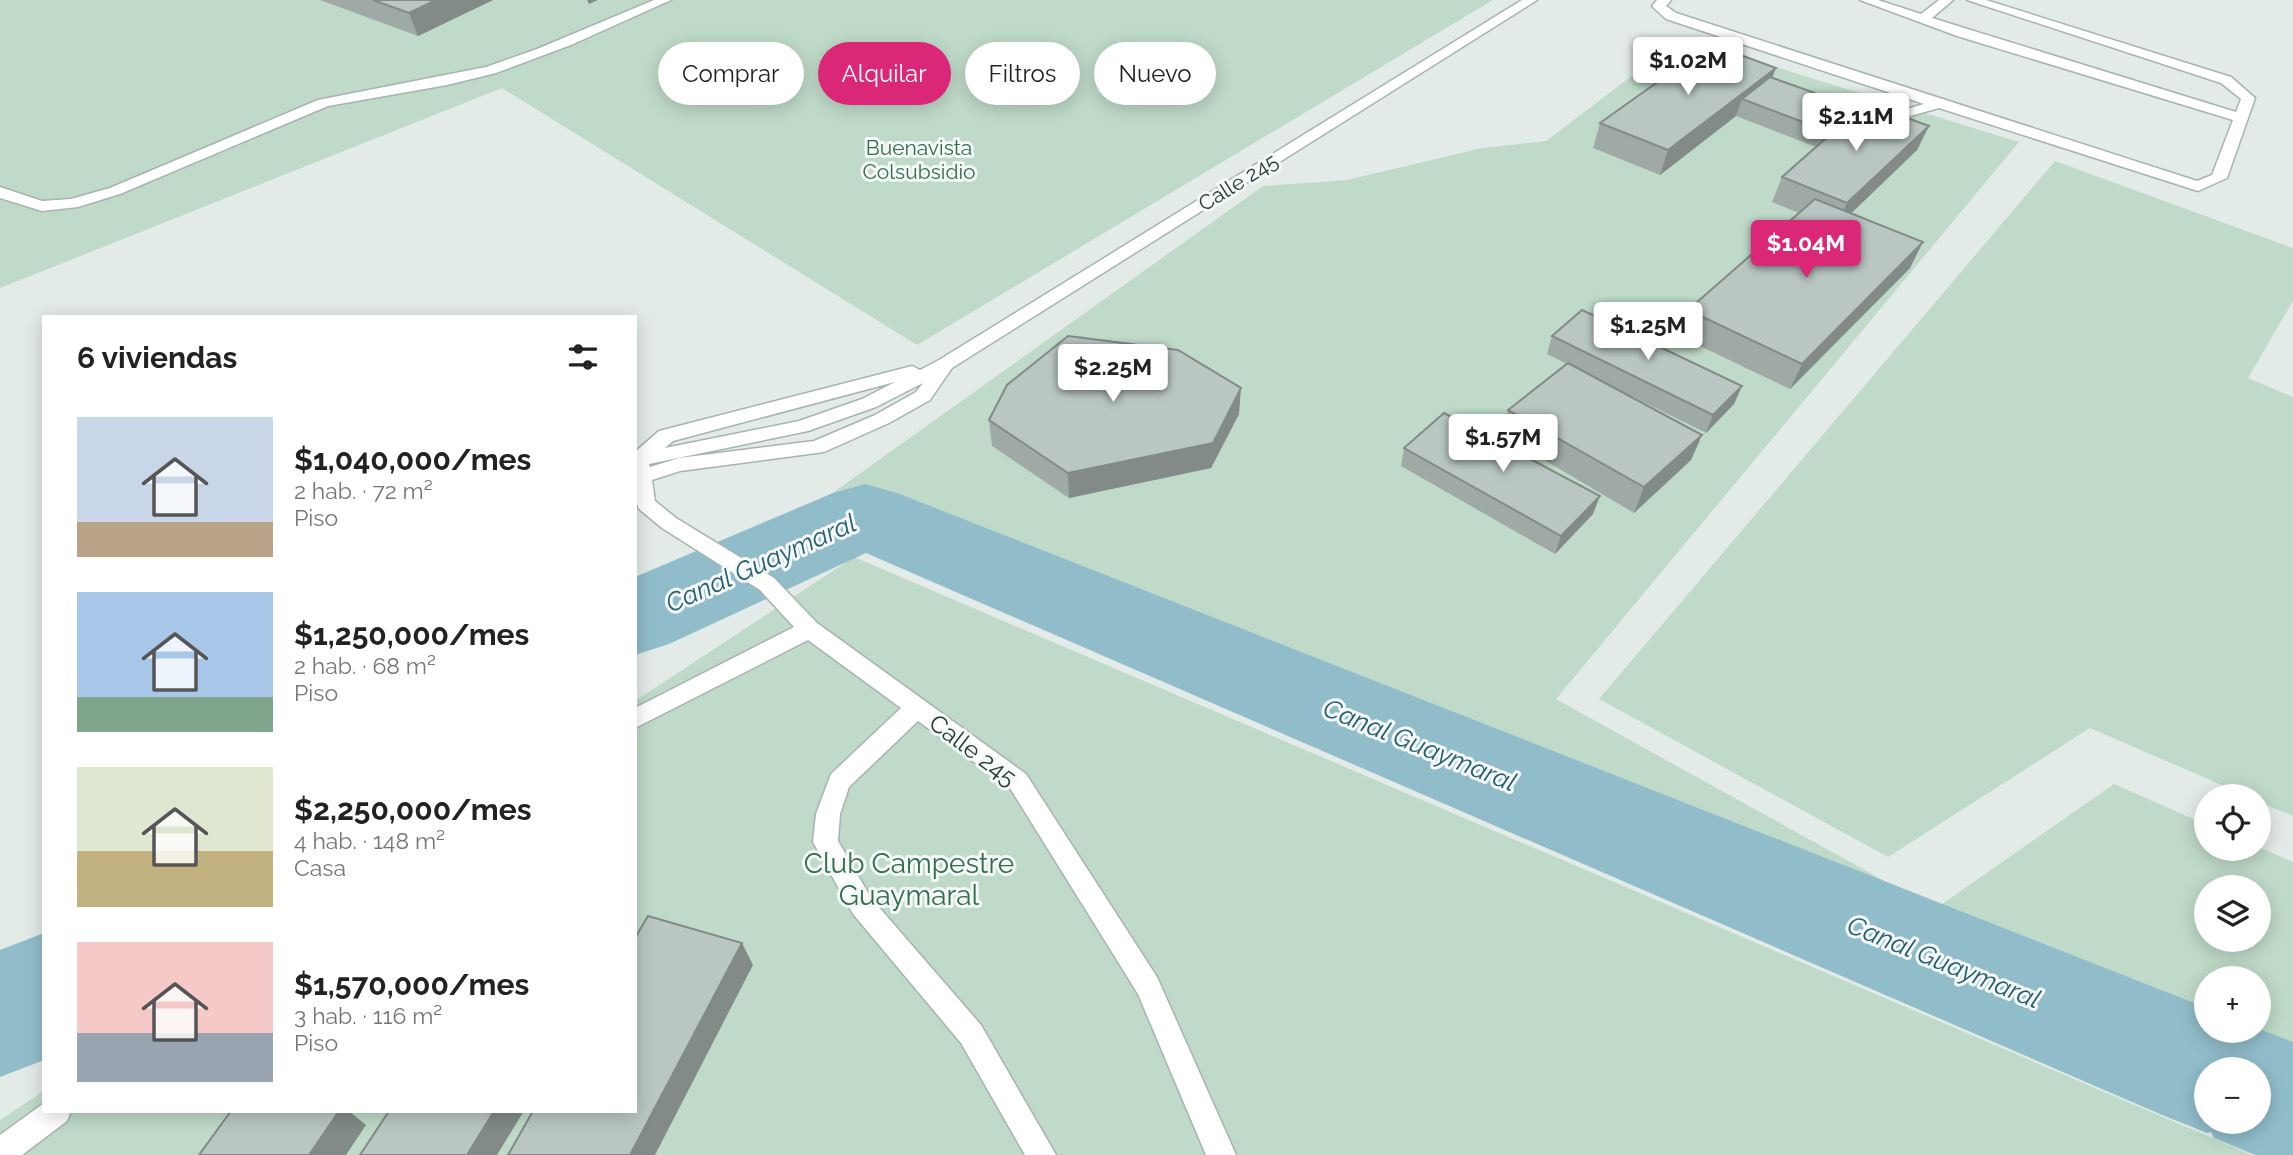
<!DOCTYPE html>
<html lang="es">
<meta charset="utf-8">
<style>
:root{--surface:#fff;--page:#f6f6f6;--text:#222;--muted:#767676;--accent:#db2777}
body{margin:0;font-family:Raleway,sans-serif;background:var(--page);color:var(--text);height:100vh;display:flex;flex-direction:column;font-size:26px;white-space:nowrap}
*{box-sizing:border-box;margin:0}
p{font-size:23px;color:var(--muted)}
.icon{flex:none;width:38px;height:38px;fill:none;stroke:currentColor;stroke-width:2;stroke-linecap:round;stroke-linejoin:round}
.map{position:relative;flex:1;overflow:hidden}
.side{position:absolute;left:42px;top:315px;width:595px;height:798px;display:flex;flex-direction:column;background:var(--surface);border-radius:0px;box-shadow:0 4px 18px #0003}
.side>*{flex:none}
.banner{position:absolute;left:658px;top:42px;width:665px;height:63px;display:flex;gap:14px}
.controls{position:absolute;left:2194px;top:784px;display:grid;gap:14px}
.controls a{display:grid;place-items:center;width:77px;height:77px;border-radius:50%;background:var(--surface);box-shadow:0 4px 18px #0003;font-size:35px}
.price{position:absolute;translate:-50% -60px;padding:0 16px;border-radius:7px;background:#fff;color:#222;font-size:23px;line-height:46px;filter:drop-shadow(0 2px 4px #0008)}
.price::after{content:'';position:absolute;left:50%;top:42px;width:21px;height:16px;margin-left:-10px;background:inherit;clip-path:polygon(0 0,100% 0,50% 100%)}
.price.active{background:var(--accent);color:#fff}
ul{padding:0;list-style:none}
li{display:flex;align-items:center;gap:21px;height:175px;padding:0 35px}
li span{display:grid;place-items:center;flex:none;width:196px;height:140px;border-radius:0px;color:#555}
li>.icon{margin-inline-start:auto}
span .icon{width:84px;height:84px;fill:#fffc;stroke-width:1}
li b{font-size:30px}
h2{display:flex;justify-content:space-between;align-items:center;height:84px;padding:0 35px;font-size:30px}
.pill{padding:0 24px;border-radius:32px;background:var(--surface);box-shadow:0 4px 18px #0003;font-size:24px;line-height:63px}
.pill.active{background:var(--accent);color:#fff}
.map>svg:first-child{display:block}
.green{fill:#bfdac8;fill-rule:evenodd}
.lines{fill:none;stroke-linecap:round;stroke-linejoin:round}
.river{fill:#91bdca;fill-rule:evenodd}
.minor-casing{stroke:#a6b3af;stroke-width:3}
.minor{fill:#fff;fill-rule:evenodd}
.wall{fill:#9faaa7}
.shaded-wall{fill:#828b88}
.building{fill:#b9c6c2;stroke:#828b88;stroke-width:2}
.labels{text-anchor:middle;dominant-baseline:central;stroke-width:6;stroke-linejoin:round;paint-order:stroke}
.far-park-label{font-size:21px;fill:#336d4e;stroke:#f4f8f6}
.far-street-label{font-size:21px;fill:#253b37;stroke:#f4f8f6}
.street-label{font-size:24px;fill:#253b37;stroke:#f4f8f6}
.water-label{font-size:26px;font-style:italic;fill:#255e70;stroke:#f4f8f6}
.near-park-label{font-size:28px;fill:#336d4e;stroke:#f4f8f6}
</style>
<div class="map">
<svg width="2293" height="1155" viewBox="0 0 2293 1155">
<rect width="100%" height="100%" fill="#e3ebe8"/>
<!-- green -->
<path class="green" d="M0,0H1493L917,345L502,88L0,288Z
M1682,38L2019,142L1556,699L1935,909L2114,784L2207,825V849L2259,847L2293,862V1115L2259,1101V1069H2207V1079L831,494L1263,186L1347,180L1482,148L1546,141ZM2207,887H2259V940H2207ZM2207,978H2259V1031H2207Z
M2055,161L2293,248V301L2248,378L2293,397V816L2259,802V796H2247L2090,728L1888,857L1599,699Z
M854,557L2252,1155H0V1120L44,1091V1111H635V701Z"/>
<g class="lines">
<!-- river -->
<path class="river" d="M865,484L897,493L2207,1008V1031L2259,1029L2293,1042V1155H2255L2214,1138L2211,1132L2207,1133L2162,1115L866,553L669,644L635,655V577L833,493ZM2207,1069H2259V1122H2207Z
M44,933V1060L0,1077V950Z"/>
<!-- minor casing -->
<g class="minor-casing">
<path id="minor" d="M654,0H671L571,45L496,73L447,85L328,106L120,194L78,207L42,211L0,198V187L42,201L71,199L110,188L318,100L486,67L537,49Z
M1522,0H1537L952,368L930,400L889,423L824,452L680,471L652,480L655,501L676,518L774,578L817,623L1026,774L1157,977L1236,1155H1206L1138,994L1010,788L918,721L849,787L840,814L838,841L871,898L981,1025L1056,1155H1025L961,1043L853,914L813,842L816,814L831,774L901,708L808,640L635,728V708L794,627L760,590L662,528L639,509L635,499V452L659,431L912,366L920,370L939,360ZM895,382L862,399L799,421L665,448L673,441ZM923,383L916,392L875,415L814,441L679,458L650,467L649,464L808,431L876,407Z
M1657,0H1671L1666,6L1676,13L2197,181L2212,175L2233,120L1957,36L1860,0H1878L1921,14L1939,0H1953L1932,18L2236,112L2241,99L2221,83L1967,0H1986L2231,77L2255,98L2227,178L2198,191L1939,108L1903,118L1859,113V107L1864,106L1903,110L1924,104L1666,19L1652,6Z
M44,1103V1111H71L67,1121L22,1155H0V1135Z"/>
</g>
<!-- minor -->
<use href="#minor" class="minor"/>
</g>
<!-- wall -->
<path class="wall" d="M320,0H493L418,36Z
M1772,78L1860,109L1929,126L1917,150L1851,213L1910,268L1790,389L1679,336L1688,310L1799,213L1772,202L1782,177L1816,147L1736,116L1660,175L1593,148L1600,123Z
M1552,336L1742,386L1734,404L1706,433L1607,384L1702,435L1691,460L1634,513L1502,435L1508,410L1567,364L1547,354Z
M1239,414L1211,468L1069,498L992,446L989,420Z
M1404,448L1593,514L1555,554L1401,466Z"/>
<!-- shaded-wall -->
<path class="shaded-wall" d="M436,0H493L418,36L409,13Z
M587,0H598L589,4Z
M1776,68L1767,91L1742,99L1736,116L1660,175L1668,150Z
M1929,126L1917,150L1836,228L1847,203Z
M1923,242L1910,268L1790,389L1802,364Z
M1742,386L1734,404L1706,433L1713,415Z
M1241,388L1239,414L1211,468L1069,498L1068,473Z
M1702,435L1691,460L1634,513L1644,487Z
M1600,496L1593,514L1555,554L1561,536Z
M742,943L753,965L655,1155H630Z
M339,1111H349L366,1125L346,1155H309Z
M494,1111H524L497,1155H467Z"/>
<!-- building -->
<path class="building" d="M373,0H436L409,13Z
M1711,44L1776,68L1668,150L1600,123Z
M1770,77L1860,109L1832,133L1742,99Z
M1866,103L1929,126L1847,203L1782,177Z
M1815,199L1923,242L1802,364L1688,310Z
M1582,310L1742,386L1713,415L1552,336Z
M1068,336L1178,350L1241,388L1213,443L1068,473L989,420L1007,385Z
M1568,363L1702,435L1644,487L1508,410Z
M1444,413L1600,496L1561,536L1404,448Z
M648,916L742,943L630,1155H508L533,1111H635V938Z
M231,1111H339L309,1155H199Z
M389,1111H494L467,1155H360Z"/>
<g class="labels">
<!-- far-park labels -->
<g class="far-park-label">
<text x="919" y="147">Buenavista<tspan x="919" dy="24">Colsubsidio</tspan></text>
</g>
<!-- far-street labels -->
<g class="far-street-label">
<text transform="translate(1238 182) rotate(-32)">Calle 245</text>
</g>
<!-- street labels -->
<g class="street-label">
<text transform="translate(973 750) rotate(37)">Calle 245</text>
</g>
<!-- water labels -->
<g class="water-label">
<text transform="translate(761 563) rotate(-24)">Canal Guaymaral</text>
<text transform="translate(1420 745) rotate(22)">Canal Guaymaral</text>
<text transform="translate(1944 962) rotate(22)">Canal Guaymaral</text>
</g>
<!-- near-park labels -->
<g class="near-park-label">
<text x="909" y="863">Club Campestre<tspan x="909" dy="32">Guaymaral</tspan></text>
</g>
</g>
</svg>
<div class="controls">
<a><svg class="icon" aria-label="locate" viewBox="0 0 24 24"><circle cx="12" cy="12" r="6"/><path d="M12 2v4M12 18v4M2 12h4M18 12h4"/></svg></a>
<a><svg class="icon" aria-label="layers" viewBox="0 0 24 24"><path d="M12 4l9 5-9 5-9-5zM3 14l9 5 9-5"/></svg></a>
<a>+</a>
<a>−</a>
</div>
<b class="price" style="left:1688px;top:97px">$1.02M</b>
<b class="price" style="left:1856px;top:153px">$2.11M</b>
<b class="price active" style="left:1806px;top:280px">$1.04M</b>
<b class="price" style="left:1648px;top:362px">$1.25M</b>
<b class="price" style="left:1113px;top:404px">$2.25M</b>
<b class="price" style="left:1503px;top:474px">$1.57M</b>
<div class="banner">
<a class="pill">Comprar</a>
<a class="pill active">Alquilar</a>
<a class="pill">Filtros</a>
<a class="pill">Nuevo</a>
</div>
<section class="side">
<h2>6 viviendas<svg class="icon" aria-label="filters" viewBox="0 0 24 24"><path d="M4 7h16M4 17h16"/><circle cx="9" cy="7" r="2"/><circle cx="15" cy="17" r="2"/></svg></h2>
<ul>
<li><span style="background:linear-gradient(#c9d6e8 75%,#b9a48a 0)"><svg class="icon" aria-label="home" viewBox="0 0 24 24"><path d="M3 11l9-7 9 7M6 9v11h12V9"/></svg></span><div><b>$1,040,000/mes</b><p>2 hab. · 72 m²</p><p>Piso</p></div></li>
<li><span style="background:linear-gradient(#a9c7e8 75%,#7fa58c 0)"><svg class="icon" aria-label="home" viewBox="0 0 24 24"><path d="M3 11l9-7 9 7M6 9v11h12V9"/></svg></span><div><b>$1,250,000/mes</b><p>2 hab. · 68 m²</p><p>Piso</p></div></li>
<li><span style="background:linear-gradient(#dfe7d0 60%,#c2b280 0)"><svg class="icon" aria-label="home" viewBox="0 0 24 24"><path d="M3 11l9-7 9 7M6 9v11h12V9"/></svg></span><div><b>$2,250,000/mes</b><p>4 hab. · 148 m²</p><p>Casa</p></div></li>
<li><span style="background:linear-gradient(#f6c9c9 65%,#9aa5b1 0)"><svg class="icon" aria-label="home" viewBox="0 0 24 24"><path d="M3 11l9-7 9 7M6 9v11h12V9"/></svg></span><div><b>$1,570,000/mes</b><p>3 hab. · 116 m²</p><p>Piso</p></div></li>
</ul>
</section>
</div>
